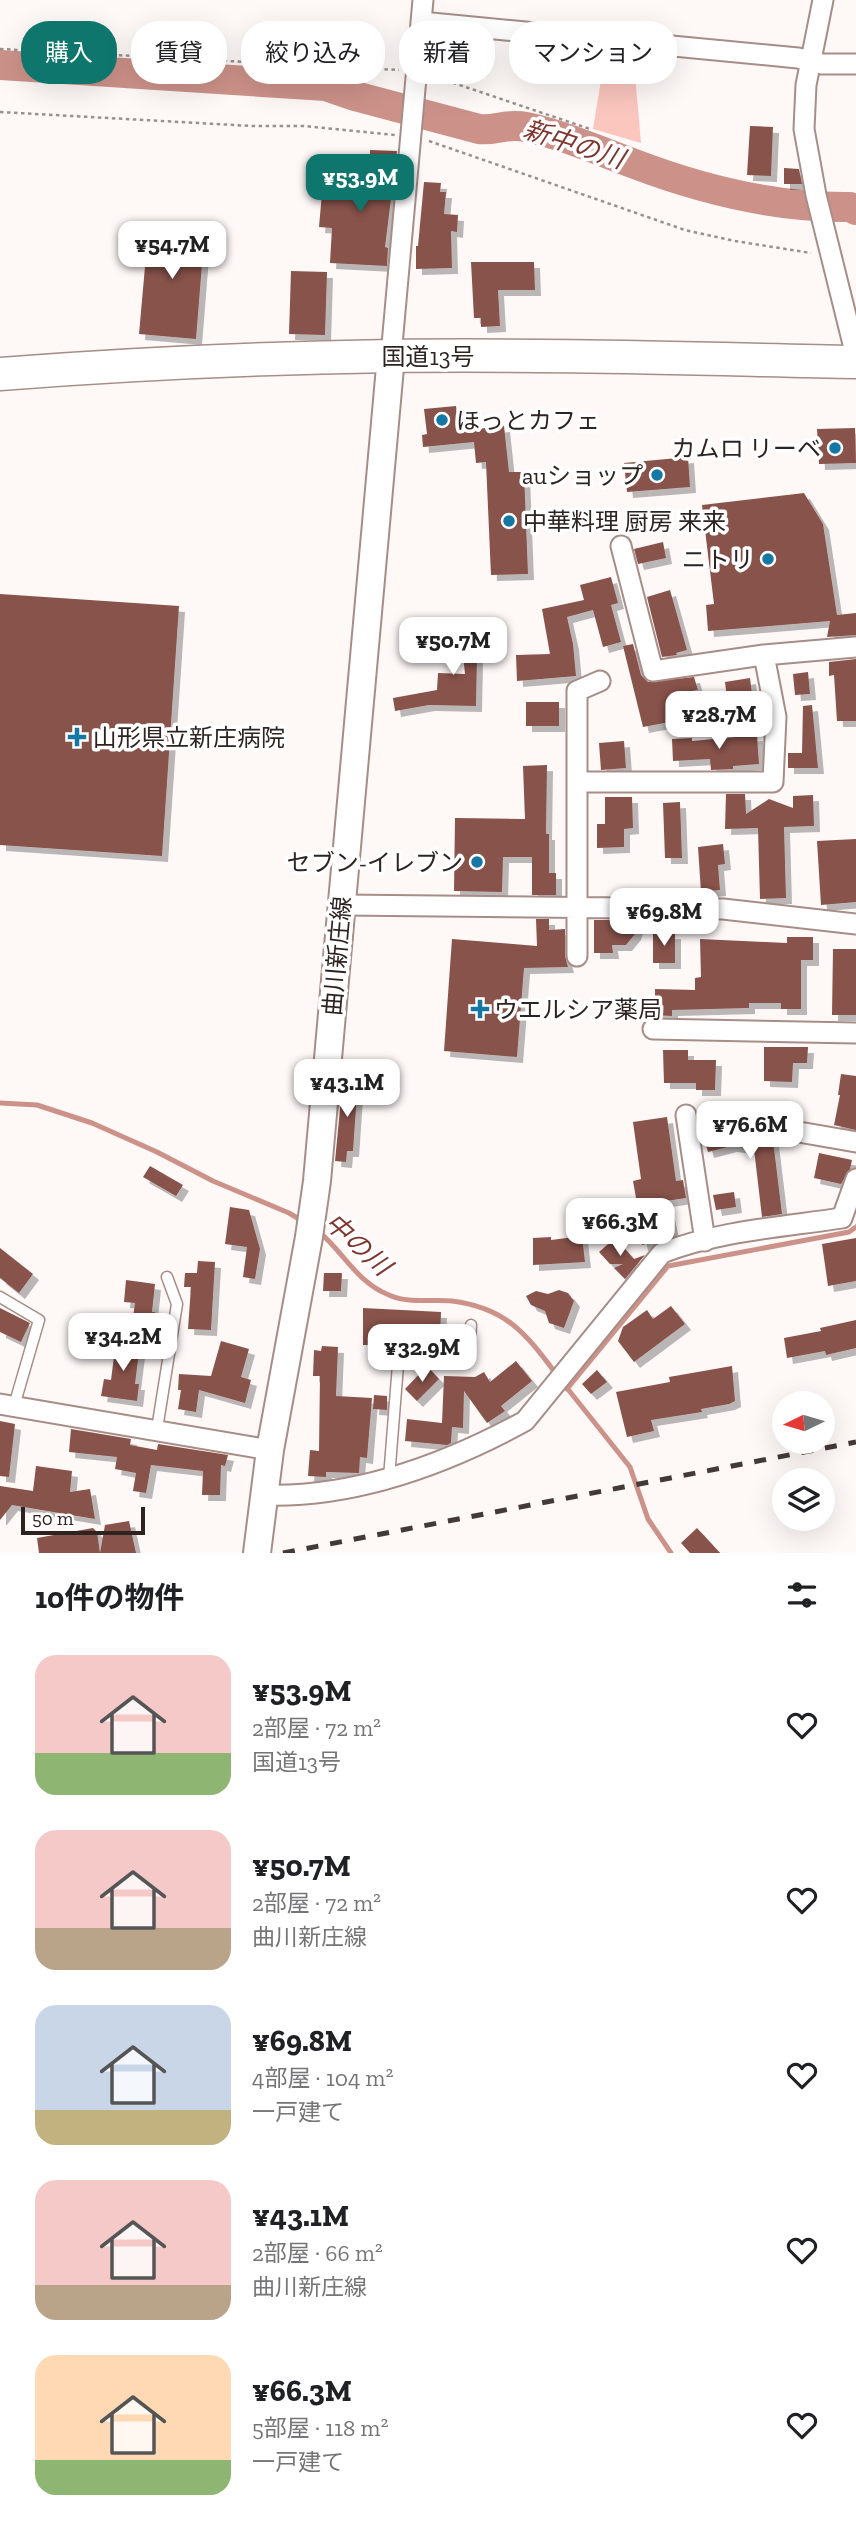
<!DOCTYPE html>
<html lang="ja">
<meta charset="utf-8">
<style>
:root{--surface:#fff;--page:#f6f6f6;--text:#202124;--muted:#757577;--accent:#0f766e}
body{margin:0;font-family:"Zilla Slab","Noto Sans JP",serif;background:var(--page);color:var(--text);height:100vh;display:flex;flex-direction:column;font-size:26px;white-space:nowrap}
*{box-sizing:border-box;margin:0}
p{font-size:23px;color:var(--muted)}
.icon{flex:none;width:38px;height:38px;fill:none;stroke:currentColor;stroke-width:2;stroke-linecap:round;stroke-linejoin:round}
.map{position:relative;height:1553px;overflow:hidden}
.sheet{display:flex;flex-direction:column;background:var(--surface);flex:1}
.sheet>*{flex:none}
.hud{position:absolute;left:21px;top:21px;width:816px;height:63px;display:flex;gap:14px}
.needle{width:46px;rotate:265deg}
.fabs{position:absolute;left:772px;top:1391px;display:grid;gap:14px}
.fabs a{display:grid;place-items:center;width:63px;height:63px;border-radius:50%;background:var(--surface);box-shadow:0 7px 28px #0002;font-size:35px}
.scale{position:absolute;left:21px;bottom:18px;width:124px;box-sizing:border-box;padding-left:7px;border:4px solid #2d2321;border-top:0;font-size:19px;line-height:24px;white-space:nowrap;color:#2d2321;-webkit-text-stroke:5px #fff;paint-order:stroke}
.price{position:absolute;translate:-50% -60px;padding:0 16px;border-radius:14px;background:#fff;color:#222;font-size:23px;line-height:46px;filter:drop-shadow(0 2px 4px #0008)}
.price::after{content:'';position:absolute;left:50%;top:42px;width:21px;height:16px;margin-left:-10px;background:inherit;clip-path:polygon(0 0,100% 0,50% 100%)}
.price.on{background:var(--accent);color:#fff}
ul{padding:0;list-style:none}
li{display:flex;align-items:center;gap:21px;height:175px;padding:0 35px}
li span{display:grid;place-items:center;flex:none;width:196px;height:140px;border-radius:21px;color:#555}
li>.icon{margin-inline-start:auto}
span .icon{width:84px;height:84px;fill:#fffc;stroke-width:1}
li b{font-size:30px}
h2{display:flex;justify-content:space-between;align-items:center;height:84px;padding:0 35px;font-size:30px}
.chip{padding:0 24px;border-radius:28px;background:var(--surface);box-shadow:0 7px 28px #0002;font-size:24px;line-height:63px}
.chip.on{background:var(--accent);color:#fff}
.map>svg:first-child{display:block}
.green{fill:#fbc6be}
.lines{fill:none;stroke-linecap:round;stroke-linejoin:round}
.stream{stroke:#cc9289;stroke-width:5}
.river{stroke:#cc9289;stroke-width:30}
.building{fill:#88534c;filter:url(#shadow)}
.service-casing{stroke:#a68d88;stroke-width:13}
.minor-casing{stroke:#a68d88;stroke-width:23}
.secondary-casing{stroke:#a68d88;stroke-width:30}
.trunk-casing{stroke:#a68d88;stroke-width:35}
.path{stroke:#999190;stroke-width:2.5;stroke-dasharray:3.5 3.5;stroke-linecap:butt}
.service{stroke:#fff;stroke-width:10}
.minor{stroke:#fff;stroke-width:19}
.secondary{stroke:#fff;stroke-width:26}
.trunk{stroke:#fff;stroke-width:32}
.rail{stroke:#433938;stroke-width:5;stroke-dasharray:12 12;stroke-linecap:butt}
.poi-dot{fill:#1477a4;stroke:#fff;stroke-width:2.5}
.labels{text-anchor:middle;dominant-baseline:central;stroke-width:7;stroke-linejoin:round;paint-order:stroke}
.street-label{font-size:24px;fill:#2d2321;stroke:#fff}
.poi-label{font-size:24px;fill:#2d2321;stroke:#fff;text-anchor:start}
.water-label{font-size:26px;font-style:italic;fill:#7f362e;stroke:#fff}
</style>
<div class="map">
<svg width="856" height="1553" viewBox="0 0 856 1553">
<defs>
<filter id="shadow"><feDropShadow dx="6" dy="6" stdDeviation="0" flood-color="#0004"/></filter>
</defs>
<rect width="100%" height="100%" fill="#fef8f7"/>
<!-- green -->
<path class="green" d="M606,50L633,52L641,143L593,129Z"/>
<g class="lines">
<!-- stream -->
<path class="stream" d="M0,1103L37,1105L92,1123L157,1152L213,1181L289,1213L304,1222
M318,1231C343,1251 357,1283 389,1295C409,1304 431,1299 452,1301C507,1308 526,1334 557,1375
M563,1383L630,1467L648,1519L671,1553
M567,1389L668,1266L849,1232L856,1227"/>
<!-- river -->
<path class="river" d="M0,65L326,86L355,96L479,129C496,131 505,123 526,127C563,135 597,150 632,163C700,189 776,208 850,207L856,210"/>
</g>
<!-- building -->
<path class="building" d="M750,126L773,127L771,176L747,175Z
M370,150L397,151L385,247L388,248L387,266L330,263L332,228L319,227L323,181L369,185Z
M784,168L799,169L802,184H784Z
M424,182L441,183L440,192H446L444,214L458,215L457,232L451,231L452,268L416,269V246H418Z
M149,222L205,227L196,339L139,334Z
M471,262H534L535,290H498L500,326L481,327V318H474Z
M291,271L327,272L325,335L289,334Z
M456,406L459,431L504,426L509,472H524L528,574L491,575L486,462L476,463L474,442L423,447L422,435L427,434L424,409Z
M855,428L856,463L819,464L817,429Z
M688,457L690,487L627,492L624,463Z
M804,493L823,524L837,615L856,613V635L827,637L830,621L708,631L706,605L714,604L702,505Z
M663,542L666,558L638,564L634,549Z
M611,577L618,603L611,605L621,642L603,647L593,610L567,617L573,644L576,676L517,681L516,655L550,654L542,609L584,600L580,585Z
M670,590L687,650L676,653L677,655L662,657L647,597Z
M0,594L179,606L162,856L0,845Z
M482,623L485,656L477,657L476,706L429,705L395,711L393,698L437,690L438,673L465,674L460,625Z
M633,644L641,675L648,682L694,677L698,690L692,691L697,713L691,715V718L643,727L623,646Z
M856,659V721H837L834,675L829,676V662Z
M808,672L810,694L795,695L793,674Z
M750,678L754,710L729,714L725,682Z
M526,702H559V726H526Z
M812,705L818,768H788V753H802L803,706Z
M757,735L759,764L733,766V769L711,770L710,759L673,761L672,739L692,738V741Z
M624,741L626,768L601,770L599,743Z
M547,765L546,834H549V873H556V895H532V857H503L502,892L454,891L455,818L525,819L523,766Z
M726,794H745L746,814L769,799L793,808V796L813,795L814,826L784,827L786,898L760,899L758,828L725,829Z
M605,797H632L633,828L624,829V847L597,848V824H605Z
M680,802L682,858H665L663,803Z
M856,839V902L821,905L817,841Z
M723,844L725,864L718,865L720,890L701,892L698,847Z
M536,919H549V930L565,929V956L568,967L524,968L517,1057L444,1051L452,939L537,946Z
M594,920H639L635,934L626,945H612L613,953H594Z
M675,933V963H653V934Z
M787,937H813V960H801V1009H781V1003H749V1008L672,1010V1016L655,1015V989L695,990V978L701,977L700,939L787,943Z
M833,949H856V1015H832Z
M764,1047H808L807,1063H793L792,1082L764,1081Z
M663,1050H688V1060H716L715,1090H696V1083H664Z
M841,1074L856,1076V1130L834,1125L840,1095H838Z
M343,1078L358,1079L353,1151H347L346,1162L335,1161Z
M667,1117L676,1181L683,1180L686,1198L666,1201L674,1236L642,1245L636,1216L639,1215L633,1181L641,1179L633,1122Z
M719,1118L721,1126L730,1128L738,1134L773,1140L782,1214L762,1217L754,1149L731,1146L708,1152L700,1123Z
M819,1153L852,1160L850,1169L841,1184L814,1178Z
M150,1166L183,1185L176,1196L143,1177Z
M734,1192L736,1207L716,1210L713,1195Z
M230,1207L249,1210L260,1249L255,1279L243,1277L247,1247L225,1244Z
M582,1236L585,1262L533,1265V1238L551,1237V1240Z
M615,1238L634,1259L645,1255L625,1279L614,1268L623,1264H610L599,1252Z
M856,1238V1281L828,1286L822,1244Z
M0,1248L33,1274L19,1293L0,1278Z
M198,1261L215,1262L211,1330L188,1329L191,1287H184L185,1273H197Z
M324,1273H342L341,1291H323Z
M126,1280L155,1284L152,1312H155L152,1336L131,1333L135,1303L124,1302Z
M559,1290L568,1293L574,1301L564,1328L549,1323L545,1311L531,1305L526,1296L536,1291L548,1294Z
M671,1306L685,1324L634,1362L618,1341L623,1327L647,1310L653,1319Z
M0,1308L30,1323L21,1342L0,1332Z
M363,1308L441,1312L440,1340L377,1335V1345H363Z
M856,1320V1348L826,1355L825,1351L787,1358L784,1338L821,1331L820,1328Z
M116,1341L140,1344L135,1384H139L137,1401L101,1396L104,1379L111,1380Z
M221,1341L249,1349L241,1377L251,1380L245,1403L199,1390L196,1412L178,1409L181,1390H178L179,1374L211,1376Z
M322,1346L338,1347L336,1396L372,1398L367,1458L360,1457L359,1473L326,1472V1477L308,1476L310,1450L319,1451L320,1376H313L314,1350L321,1351Z
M516,1361L532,1381L501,1406L505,1411L487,1423L464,1391L463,1428L452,1427L451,1443L447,1445L405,1441L407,1419L442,1423L444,1376L475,1377L484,1372L490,1382Z
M427,1366L439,1379L417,1401L405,1389Z
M732,1366L735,1401L729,1404L701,1409L702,1412L651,1420L654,1431L627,1437L616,1392L670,1382L669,1377Z
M597,1370L607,1382L591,1394L582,1384Z
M374,1395L387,1396V1410L373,1409Z
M0,1421L15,1424L9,1477L0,1476Z
M71,1429L131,1439L130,1445L157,1450L158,1444L228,1455L225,1466L221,1465L220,1495H202L203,1471L151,1465L146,1493L133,1491L136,1473L115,1469L117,1457L69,1452Z
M36,1466L72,1471L70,1492L90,1489L95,1519L12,1505L0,1520V1486L33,1491Z
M129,1521L136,1553H100L105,1525Z
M93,1528L97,1532L100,1553H39L37,1538Z
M697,1528L720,1553H690L681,1543Z"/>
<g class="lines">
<!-- service casing -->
<g class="service-casing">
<path id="service" d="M0,1297L39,1320L14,1406
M157,1429L177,1304L167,1277
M389,1478L399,1352L469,1357L471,1325"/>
</g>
<!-- minor casing -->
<g class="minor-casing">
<path id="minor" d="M823,0L806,85L804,129L816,195L856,356
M421,22L798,58L822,64H856
M391,356L423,0
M621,546L653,671L764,655L856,647
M577,782H773L776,717L764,655
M342,905L723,909L856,924
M577,956V691L600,681
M653,1029L856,1033
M686,1115L705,1241
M741,1122L856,1142
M0,1404L270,1450
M264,1495C355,1498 446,1464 525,1421L662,1253C718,1231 782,1227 842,1218L856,1179"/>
</g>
<!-- secondary casing -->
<g class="secondary-casing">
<path id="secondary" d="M257,1553L270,1450L309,1237L317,1181L391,356"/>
</g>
<!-- trunk casing -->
<g class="trunk-casing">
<path id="trunk" d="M0,374C130,364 260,358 391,356C546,354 701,359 856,362"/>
</g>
<!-- path -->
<path class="path" d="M0,49L399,70
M433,76L590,129
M0,112L252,126H304L395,135
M429,141L685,230L735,241L811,253"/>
<!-- service -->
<use href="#service" class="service"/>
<!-- minor -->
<use href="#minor" class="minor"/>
<!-- secondary -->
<use href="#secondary" class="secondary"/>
<!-- trunk -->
<use href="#trunk" class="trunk"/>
<!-- rail -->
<path class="rail" d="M283,1553L856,1442"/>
</g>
<!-- markers -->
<g class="poi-dot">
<circle cx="442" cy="420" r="7"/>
<circle cx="835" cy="448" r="7"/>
<circle cx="657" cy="475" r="7"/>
<circle cx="509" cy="521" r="7"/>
<circle cx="768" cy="559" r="7"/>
<path d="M73.5 726.5h7v7h7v7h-7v7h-7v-7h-7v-7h7z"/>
<circle cx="477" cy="862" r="7"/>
<path d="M476.5 998.5h7v7h7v7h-7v7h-7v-7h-7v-7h7z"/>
</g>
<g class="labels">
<!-- street labels -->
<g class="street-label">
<text x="428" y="356">国道13号</text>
<text transform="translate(337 956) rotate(-85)">曲川新庄線</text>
</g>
<!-- poi labels -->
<g class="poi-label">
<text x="456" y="420">ほっとカフェ</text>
<text x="821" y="448" text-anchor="end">カムロ リーベ</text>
<text x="643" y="475" text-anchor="end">auショップ</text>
<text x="523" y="521">中華料理 厨房 来来</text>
<text x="754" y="559" text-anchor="end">ニトリ</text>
<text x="93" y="737">山形県立新庄病院</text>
<text x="463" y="862" text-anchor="end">セブン-イレブン</text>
<text x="494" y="1009">ウエルシア薬局</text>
</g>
<!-- water labels -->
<g class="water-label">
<text transform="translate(574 144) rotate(18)">新中の川</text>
<text transform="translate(358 1244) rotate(42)">中の川</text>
</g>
</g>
</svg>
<div class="fabs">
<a><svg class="needle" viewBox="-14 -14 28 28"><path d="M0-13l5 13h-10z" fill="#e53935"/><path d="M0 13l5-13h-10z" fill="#757577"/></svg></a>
<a><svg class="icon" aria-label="layers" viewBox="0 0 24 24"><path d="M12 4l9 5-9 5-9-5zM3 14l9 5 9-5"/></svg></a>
</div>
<div class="scale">50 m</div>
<b class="price on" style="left:360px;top:214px">¥53.9M</b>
<b class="price" style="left:172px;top:281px">¥54.7M</b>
<b class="price" style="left:453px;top:677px">¥50.7M</b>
<b class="price" style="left:719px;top:751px">¥28.7M</b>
<b class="price" style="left:664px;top:948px">¥69.8M</b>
<b class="price" style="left:347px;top:1119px">¥43.1M</b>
<b class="price" style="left:750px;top:1161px">¥76.6M</b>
<b class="price" style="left:620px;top:1258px">¥66.3M</b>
<b class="price" style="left:123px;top:1373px">¥34.2M</b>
<b class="price" style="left:422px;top:1384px">¥32.9M</b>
<div class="hud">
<a class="chip on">購入</a>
<a class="chip">賃貸</a>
<a class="chip">絞り込み</a>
<a class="chip">新着</a>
<a class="chip">マンション</a>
</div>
</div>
<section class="sheet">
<h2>10件の物件<svg class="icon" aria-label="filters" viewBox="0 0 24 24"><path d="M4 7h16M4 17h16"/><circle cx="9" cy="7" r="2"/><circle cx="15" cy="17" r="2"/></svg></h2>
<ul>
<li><span style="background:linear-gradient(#f6c9c9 70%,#8fb573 0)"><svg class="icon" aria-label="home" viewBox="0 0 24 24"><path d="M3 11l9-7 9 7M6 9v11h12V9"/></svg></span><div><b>¥53.9M</b><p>2部屋 · 72 m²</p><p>国道13号</p></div><svg class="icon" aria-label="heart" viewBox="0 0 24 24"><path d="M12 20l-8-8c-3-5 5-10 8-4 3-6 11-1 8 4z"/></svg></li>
<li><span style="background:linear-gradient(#f6c9c9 70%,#b9a48a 0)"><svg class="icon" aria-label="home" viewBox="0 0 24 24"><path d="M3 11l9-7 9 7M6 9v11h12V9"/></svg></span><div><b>¥50.7M</b><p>2部屋 · 72 m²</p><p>曲川新庄線</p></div><svg class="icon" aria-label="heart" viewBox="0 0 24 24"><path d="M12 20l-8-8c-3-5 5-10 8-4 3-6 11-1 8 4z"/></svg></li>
<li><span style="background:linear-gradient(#c9d6e8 75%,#c2b280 0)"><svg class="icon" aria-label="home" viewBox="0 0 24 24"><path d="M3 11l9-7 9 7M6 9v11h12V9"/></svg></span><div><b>¥69.8M</b><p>4部屋 · 104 m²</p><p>一戸建て</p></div><svg class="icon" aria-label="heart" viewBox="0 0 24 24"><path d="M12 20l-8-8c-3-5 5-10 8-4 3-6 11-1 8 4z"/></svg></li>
<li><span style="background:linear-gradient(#f6c9c9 75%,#b9a48a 0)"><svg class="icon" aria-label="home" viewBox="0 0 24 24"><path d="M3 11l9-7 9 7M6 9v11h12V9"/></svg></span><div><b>¥43.1M</b><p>2部屋 · 66 m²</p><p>曲川新庄線</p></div><svg class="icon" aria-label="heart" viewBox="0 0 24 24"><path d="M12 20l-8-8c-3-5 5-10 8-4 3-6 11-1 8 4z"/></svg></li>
<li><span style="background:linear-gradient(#ffd9b3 75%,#8fb573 0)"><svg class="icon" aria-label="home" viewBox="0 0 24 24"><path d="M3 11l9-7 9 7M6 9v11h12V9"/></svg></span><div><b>¥66.3M</b><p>5部屋 · 118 m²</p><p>一戸建て</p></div><svg class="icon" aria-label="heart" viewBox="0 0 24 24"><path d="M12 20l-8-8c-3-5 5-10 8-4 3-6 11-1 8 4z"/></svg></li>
</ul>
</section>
